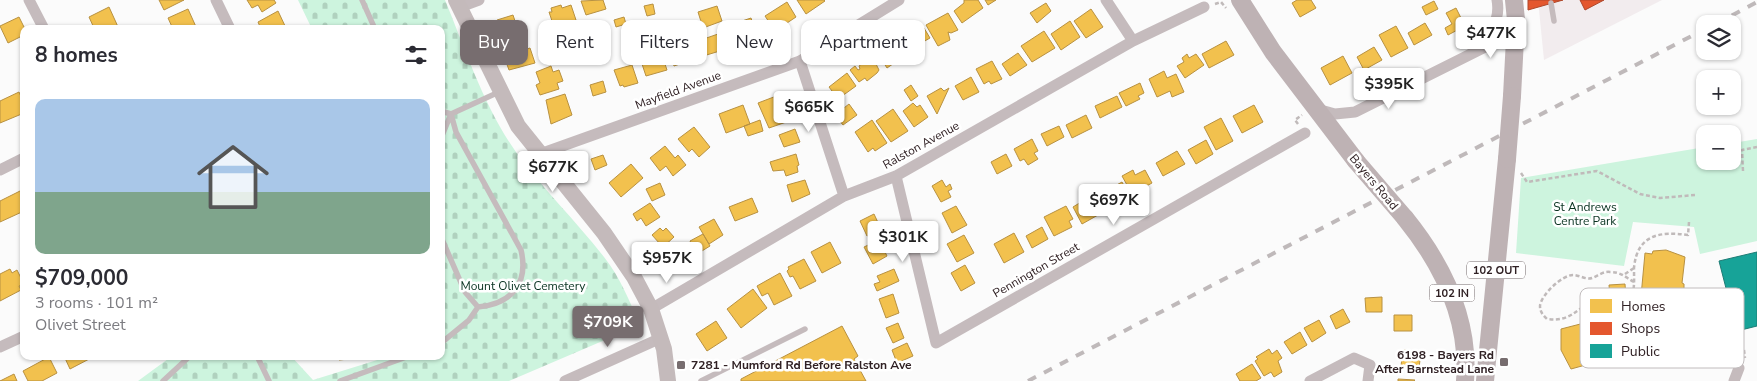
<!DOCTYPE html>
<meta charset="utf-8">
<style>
:root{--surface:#fff;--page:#f7f7f7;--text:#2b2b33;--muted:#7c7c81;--line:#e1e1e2;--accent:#776d6f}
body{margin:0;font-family:"Nunito Sans",sans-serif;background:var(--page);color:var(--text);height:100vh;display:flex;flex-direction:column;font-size:19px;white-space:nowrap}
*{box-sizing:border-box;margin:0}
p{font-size:16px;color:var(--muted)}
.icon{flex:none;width:28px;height:28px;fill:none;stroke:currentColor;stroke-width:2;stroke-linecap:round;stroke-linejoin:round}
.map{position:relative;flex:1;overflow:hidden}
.side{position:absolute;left:20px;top:25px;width:425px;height:335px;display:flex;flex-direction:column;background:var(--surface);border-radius:10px;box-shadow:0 1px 4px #0004}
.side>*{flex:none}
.hud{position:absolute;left:460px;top:20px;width:475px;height:45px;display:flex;gap:10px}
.fabs{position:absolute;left:1696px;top:15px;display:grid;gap:10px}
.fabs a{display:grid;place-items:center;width:45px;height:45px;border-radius:10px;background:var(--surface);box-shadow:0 1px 4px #0004;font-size:25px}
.price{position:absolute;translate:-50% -42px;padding:0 11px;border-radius:5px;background:#fff;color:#222;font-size:16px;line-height:32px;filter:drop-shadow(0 1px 2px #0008)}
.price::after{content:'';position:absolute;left:50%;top:30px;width:15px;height:11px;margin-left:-8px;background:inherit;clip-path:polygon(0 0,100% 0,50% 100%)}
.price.current{background:var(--accent);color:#fff}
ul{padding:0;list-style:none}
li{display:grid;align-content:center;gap:10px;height:265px;padding:0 15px}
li+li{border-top:1px solid var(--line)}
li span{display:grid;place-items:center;height:155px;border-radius:10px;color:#555}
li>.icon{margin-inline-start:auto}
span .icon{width:90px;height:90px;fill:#fffc;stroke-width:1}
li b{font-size:21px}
h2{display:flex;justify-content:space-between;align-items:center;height:60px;padding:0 15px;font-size:21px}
.chip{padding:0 18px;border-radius:10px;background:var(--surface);box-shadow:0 1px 4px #0004;font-size:18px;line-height:45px}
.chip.current{background:var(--accent);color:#fff}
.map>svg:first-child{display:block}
.built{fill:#f2ecee}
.cemetery{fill:url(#cemetery-stones)}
.park{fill:#cdf4de}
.homes{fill:#f2c14e;stroke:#b89141}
.shops{fill:#e4572e;stroke:#ae472b}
.public{fill:#17a398;stroke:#1e7c75}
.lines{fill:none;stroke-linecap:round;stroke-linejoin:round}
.path{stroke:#c0baba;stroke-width:2.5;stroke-dasharray:4 2.5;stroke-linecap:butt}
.lane{stroke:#c5bbbd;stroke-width:5.5}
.street{stroke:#c5bbbd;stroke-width:11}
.secondary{stroke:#c4babb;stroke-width:16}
.primary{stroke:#beb2b4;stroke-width:18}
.rail{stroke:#bfb9ba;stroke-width:4;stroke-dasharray:9 9;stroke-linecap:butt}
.primary-bridge{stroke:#beb2b4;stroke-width:18}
.poi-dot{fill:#776d6f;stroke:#fff;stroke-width:2}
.labels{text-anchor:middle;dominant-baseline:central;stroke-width:5;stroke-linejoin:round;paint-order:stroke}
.shield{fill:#fff;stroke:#6e6466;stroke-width:1}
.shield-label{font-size:11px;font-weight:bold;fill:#302124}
.street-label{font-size:12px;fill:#302124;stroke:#fff}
.park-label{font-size:12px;fill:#083220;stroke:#fff}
.poi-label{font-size:12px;font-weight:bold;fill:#302124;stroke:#fff;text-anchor:end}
.key{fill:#fff;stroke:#c1bcbd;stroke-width:1}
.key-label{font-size:14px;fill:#302124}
</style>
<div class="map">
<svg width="1757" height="381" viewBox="0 0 1757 381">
<defs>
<pattern id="cemetery-stones" width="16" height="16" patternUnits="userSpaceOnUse" patternTransform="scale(1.25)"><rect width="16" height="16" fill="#cdf4de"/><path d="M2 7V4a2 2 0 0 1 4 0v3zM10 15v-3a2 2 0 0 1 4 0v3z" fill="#b0d1be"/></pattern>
</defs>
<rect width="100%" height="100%" fill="#fbfbfb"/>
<!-- built -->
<path class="built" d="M1538,0H1662L1544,60Z"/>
<!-- cemetery -->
<path class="cemetery" d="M298,0H445C466,51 484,107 516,152C543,189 576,221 604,257C620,277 630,302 640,325L509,381H138L172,356H291L313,380L390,356H441V29H312Z"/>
<!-- park -->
<path class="park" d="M1757,139V241L1700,254L1694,227L1633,222L1624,266L1516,253L1521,178L1705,147V161H1732L1733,143Z"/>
<!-- homes -->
<path class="homes" d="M159,0H184L164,10Z
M247,0H274L276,3L262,12L258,5L252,8Z
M603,0L606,9L586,15L581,1Z
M797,0H824L825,1L806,14Z
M964,0H978L983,8L962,23L954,11L964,3Z
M985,0H996L988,5Z
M1297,0H1311L1316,8L1300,17L1292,3Z
M1434,1L1438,9L1426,15L1422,7Z
M787,2L796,17L775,31L765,16Z
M1046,3L1051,11L1037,23L1030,13Z
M653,4L655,14L647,16L644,6Z
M561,5L562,8L571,5L576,20L554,27L549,12H552L551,8Z
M717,6L722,21L703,28L698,12Z
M109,7L119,29L94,28L89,17Z
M1456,8L1465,26L1448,35L1445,28L1452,24L1446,13Z
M188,9L197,29H173L168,18Z
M1091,9L1103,27L1086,38L1074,21Z
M278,11L286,28L261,29L258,22Z
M948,13L958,30L951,33L948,32L950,40L938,46L926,25Z
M513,15L520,36L503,42L501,36L498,37L495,30L500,28L497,20Z
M19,17L25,29L24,35L8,43L0,26Z
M624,17L626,24L616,27L614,20Z
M751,18L756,33L732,41L727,26Z
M1070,21L1080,37L1061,50L1051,34Z
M1425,23L1432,35L1414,45L1408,33Z
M1396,26L1408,48L1391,57L1379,35Z
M924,28L930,38L909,50L903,40Z
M555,31L558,38L543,43L541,36Z
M1044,31L1055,48L1032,62L1021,46Z
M718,34L723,50L700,57L695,42Z
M1226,41L1234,55L1209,68L1202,54Z
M690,43L695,59L674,66L669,51Z
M893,46L894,48L896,46L903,57L887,68L880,57L886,53L884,51Z
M1374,47L1382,60L1364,70L1357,57Z
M530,48L535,63L509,70L505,59L509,58L508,55Z
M654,50L656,57L662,55L667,70L646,76L641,61H644L642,54Z
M1018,53L1027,65L1010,76L1002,64Z
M1187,54L1189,58L1196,54L1204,65L1185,78L1177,66L1184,62L1182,58Z
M872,56L879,70L877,73L867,81L865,78L859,82L850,70L855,66L858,70L860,69L859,66Z
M1343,56L1352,73L1330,85L1321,68Z
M992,61L1002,79L991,84L989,81L984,84L976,69Z
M632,65L638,83L624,87L623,85L620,86L614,70Z
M551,66L553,72L559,70L563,81L557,83L559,89L540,95L536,85L540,83L536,72Z
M1164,71L1167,78L1176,74L1184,92L1172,97L1170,91L1157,97L1149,79Z
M847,73L856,86L838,99L829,87Z
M971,77L979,92L963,100L955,86Z
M603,81L606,92L593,96L590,85Z
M1140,83L1144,93L1138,96L1140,99L1126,106L1119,93Z
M911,85L918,96L911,101L904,90Z
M941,88L944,91L949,88L937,114L927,96Z
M19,92L24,103V113L0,123V101Z
M565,94L572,115L551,124L546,100Z
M779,95L783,106L787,105L792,120L769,128L758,103Z
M1117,96L1122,107L1100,118L1095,106Z
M913,103L917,107L920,105L928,117L914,127L903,111Z
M849,104L857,115L843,125L835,115Z
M743,105L750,124L726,133L719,114Z
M1254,105L1263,122L1242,133L1233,116Z
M893,109L908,131L891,142L876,121Z
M1086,115L1092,128L1072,138L1066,125Z
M1221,118L1233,141L1216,150L1204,127Z
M760,120L763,131L748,136L744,126Z
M872,120L887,143L875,151L873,148L868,152L855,132Z
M1059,126L1064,137L1047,146L1041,134Z
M694,127L710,147L699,157L692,149L689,152L678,139Z
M795,129L800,142L784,147L779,135Z
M1032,139L1038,151L1034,153L1038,159L1028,165L1024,159L1020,161L1014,149Z
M1206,140L1213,154L1196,164L1188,150Z
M665,146L675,158L678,155L686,165L673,176L666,166L660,171L650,158Z
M1177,151L1185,164L1163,176L1156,163Z
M796,154L799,165L797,166L798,172L786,176L784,170L773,171L770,162Z
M1006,154L1012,166L997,174L991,162Z
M603,155L607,165L595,170L591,159Z
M631,164L643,178L621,197L609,183Z
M1133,170L1135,175L1145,170L1152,183L1132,194L1122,176Z
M805,180L810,194L792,202L787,185Z
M942,180L946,187L950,184L952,189L948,191L951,197L941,202L932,186Z
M1122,182L1130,196L1113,205L1106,191Z
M660,183L665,195L652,201L646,189Z
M24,189V211L0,222V201Z
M1094,194L1095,196L1099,194L1102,199L1093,207L1098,215L1082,224L1073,207Z
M752,198L758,212L735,221L729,207Z
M650,203L660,217L646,226L641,218L637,221L633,214Z
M956,206L967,225L952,233L942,213Z
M1066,206L1073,219L1069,221L1072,227L1054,236L1044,217Z
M874,214L881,229L867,236L860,221Z
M714,219L723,235L709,244L699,227Z
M1042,227L1048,239L1032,248L1026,236Z
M660,228L663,231L666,228L674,237L661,249L658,246L660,244L652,235Z
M1014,233L1024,252L1004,263L994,244Z
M703,234L710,246L697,254L690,246L692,245L690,241Z
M964,235L974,253L957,262L947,244Z
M879,240L887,256L873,264L864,247Z
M830,242L841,263L822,273L811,252Z
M1666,250L1685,257L1682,283L1684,284V293H1681L1680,298L1684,297L1694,316V337L1677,342L1675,362L1664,365L1643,363L1635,359L1636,347L1631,349L1632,353L1611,359V361L1601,364L1600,361L1571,369L1561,350V329L1623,313L1624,318L1630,316L1631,320L1639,318L1645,253L1652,254L1653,251Z
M804,259L816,281L800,289L793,276L790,277L787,271L789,269L788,267Z
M965,265L975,283L961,291L951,273Z
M10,269L12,273L17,270L24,284L19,286L21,290L0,301V274Z
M894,269L899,281L877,291L874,284L880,282L877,276Z
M780,273L792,296L774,305L768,293L762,296L757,286Z
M1625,284L1626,298L1610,299L1609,285Z
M753,289L767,308L741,328L727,309Z
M893,294L899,313L886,318L879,299Z
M1382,297V312H1366L1365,298Z
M1343,309L1350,322L1336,329L1330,316Z
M1394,315H1412V331H1394Z
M1319,320L1326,333L1312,342L1304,328Z
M716,321L727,338L707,351L696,334Z
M898,323L904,338L893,343L886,328Z
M842,326L858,356L854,359L866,381H741V379Z
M1300,332L1307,345L1292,354L1284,342Z
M907,343L913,356L897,363L892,350Z
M1269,349L1272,354L1277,350L1282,358L1278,361L1282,372L1274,377L1271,372L1264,376L1255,361L1258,359L1256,357Z
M1403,350L1421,352L1419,368L1401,366Z
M64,356H92L93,357L70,369Z
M339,356H349V359L339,360Z
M49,357L57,373L42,381H28L23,371Z
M1252,364L1261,378L1256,381H1240L1236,374Z
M14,374L17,381H0Z
M1398,379L1415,380L1414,381H1398Z"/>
<!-- shops -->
<path class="shops" d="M1528,0H1563L1528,10Z
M1580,0H1604L1585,10Z"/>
<!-- public -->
<path class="public" d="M1757,252V326L1737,331L1719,261Z"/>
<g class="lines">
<!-- path -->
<path class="path" d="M1215,4L1221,2L1226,8
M1298,124L1295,120L1302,115
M1743,171L1742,150L1757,147
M1521,173L1527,182L1597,171L1640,194L1660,198L1695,195
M1625,274L1634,268
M1634,282C1625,277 1621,272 1610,272C1603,271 1598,276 1592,278C1586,280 1579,275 1573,275C1562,275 1541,295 1540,306C1540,312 1543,315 1547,319C1570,322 1575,310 1593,301L1603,303L1631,299C1635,289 1634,279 1634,268C1637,235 1659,231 1688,235L1689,222
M1744,350L1745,358"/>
<!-- lane -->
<path class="lane" d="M362,0L375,29
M1551,3L1554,21
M441,111L451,114L499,92
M441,138L451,114
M441,237L465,292L478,307C511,304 529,284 521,250L456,132L451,114
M441,343L469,320L478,307
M257,356L269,381
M163,381L190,356
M340,381L409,356
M701,381L805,329"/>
<!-- street -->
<path class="street" d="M29,0L44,29
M216,0L230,29
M1106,0L1133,41
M460,7L479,0
M1473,48C1490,36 1501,21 1497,0
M800,61L844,196
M1317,109L1335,114L1355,112L1513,33
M540,154L800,61L899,0
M0,170L24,158
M896,176L936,343L1305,133
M651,309L844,196L896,176L1133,41L1204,7
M0,347L24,336
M565,381L661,338
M1310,381L1354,358L1370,365L1368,381
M1734,381L1739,368"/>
<!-- secondary -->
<path class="secondary" d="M456,0L518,126L604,233L634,277L651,309L664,349L668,381"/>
<!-- primary -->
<path class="primary" d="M1240,0L1273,52L1356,161
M1512,96L1516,20L1514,0
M1405,218C1443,265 1470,319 1465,381
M1485,381L1507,159"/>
<!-- rail -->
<path class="rail" d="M1716,24L1757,2
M1028,381L1705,29"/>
<!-- primary-bridge -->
<path class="primary-bridge" d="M1507,159L1512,96
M1356,161L1405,218"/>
</g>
<!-- markers -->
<g class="poi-dot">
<rect x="1499" y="357" width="10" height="10" rx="2.5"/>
<rect x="676" y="360" width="10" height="10" rx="2.5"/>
</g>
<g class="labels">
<!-- shield labels -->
<g class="shield">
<rect x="1467" y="261.5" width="58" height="17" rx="4"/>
<rect x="1429.5" y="284.5" width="45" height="17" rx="4"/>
</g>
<g class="shield-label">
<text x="1496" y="270">102 OUT</text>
<text x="1452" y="293">102 IN</text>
</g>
<!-- street labels -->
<g class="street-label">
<text transform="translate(678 90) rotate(-20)">Mayfield Avenue</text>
<text transform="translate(921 145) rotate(-29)">Ralston Avenue</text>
<text transform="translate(1374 182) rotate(50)">Bayers Road</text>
<text transform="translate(1036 270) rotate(-30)">Pennington Street</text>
</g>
<!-- park labels -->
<g class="park-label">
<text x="1585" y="207">St Andrews<tspan x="1585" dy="14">Centre Park</tspan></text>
<text x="523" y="286">Mount Olivet Cemetery</text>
</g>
<!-- poi labels -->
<g class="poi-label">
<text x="1494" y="355">6198 - Bayers Rd<tspan x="1494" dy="14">After Barnstead Lane</tspan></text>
<text x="691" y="365" text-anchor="start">7281 - Mumford Rd Before Ralston Ave</text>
</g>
</g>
<!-- legend -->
<rect x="1580" y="288" width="164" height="80" rx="8" class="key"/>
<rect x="1590" y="299" width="22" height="14" fill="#f2c14e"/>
<rect x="1590" y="322" width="22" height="13" fill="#e4572e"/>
<rect x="1590" y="344" width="22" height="14" fill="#17a398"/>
<g class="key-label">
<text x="1621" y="311">Homes</text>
<text x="1621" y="333">Shops</text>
<text x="1621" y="356">Public</text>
</g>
</svg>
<div class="fabs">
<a><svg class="icon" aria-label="layers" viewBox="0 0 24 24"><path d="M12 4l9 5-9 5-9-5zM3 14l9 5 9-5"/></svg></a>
<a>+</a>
<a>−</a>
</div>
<b class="price" style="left:1491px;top:59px">$477K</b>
<b class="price" style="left:1389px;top:110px">$395K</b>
<b class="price" style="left:809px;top:133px">$665K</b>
<b class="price" style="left:553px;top:193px">$677K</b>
<b class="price" style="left:1114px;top:226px">$697K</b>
<b class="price" style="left:903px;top:263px">$301K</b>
<b class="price" style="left:667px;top:284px">$957K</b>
<b class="price current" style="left:608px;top:348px">$709K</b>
<div class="hud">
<a class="chip current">Buy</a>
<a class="chip">Rent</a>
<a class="chip">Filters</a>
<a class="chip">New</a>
<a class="chip">Apartment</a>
</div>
<section class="side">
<h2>8 homes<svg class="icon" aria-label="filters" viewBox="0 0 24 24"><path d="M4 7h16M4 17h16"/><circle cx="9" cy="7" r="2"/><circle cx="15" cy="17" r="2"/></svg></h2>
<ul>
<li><span style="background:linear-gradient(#a9c7e8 60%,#7fa58c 0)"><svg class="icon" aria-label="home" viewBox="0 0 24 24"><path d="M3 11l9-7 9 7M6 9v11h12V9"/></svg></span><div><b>$709,000</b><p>3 rooms · 101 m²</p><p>Olivet Street</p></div></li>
</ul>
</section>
</div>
